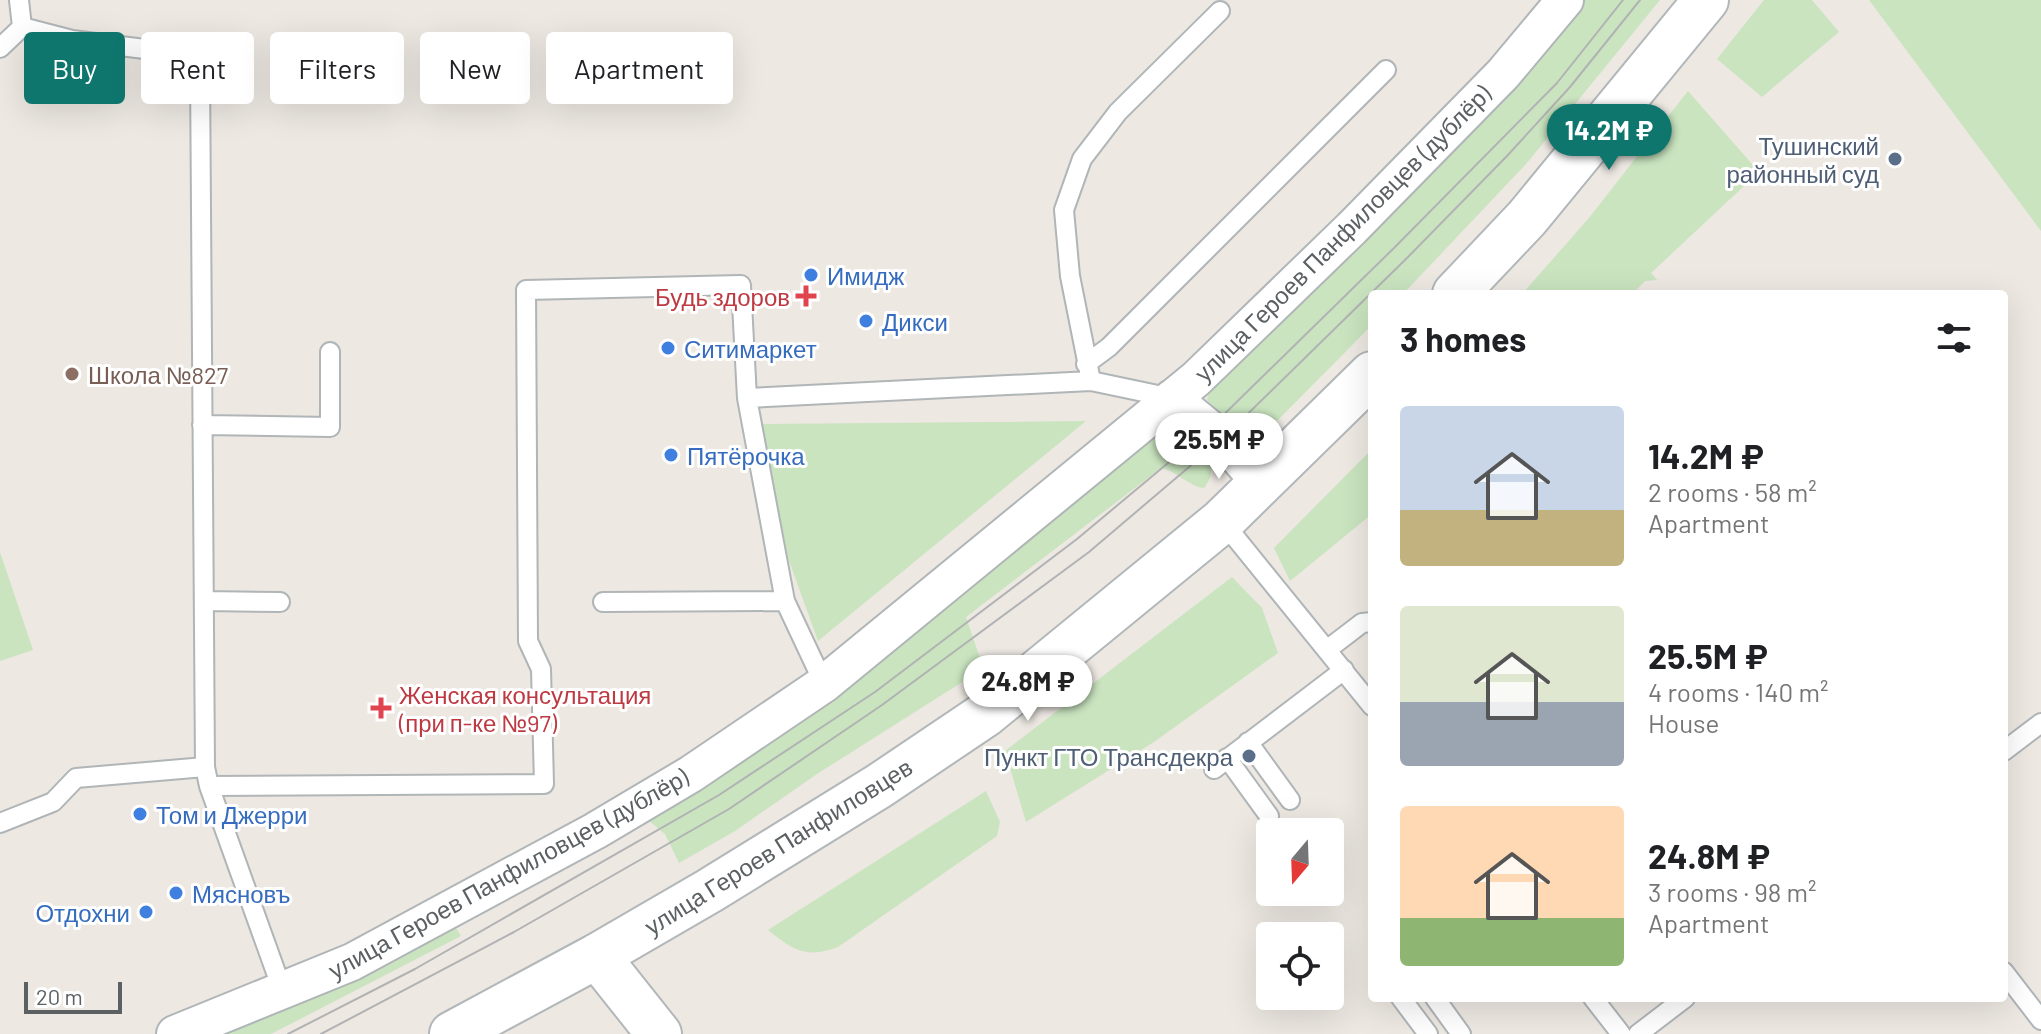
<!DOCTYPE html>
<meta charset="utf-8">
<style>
:root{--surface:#fff;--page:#f2f2f2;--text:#202124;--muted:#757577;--accent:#0f766e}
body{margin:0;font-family:Barlow,sans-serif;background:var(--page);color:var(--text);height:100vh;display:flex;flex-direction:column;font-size:30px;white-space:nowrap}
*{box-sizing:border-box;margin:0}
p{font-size:26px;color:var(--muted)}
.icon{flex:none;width:44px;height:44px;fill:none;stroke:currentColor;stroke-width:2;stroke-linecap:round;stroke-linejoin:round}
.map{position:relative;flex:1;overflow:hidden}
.panel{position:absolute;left:1368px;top:290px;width:640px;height:712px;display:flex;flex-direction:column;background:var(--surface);border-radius:8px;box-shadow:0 8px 32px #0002}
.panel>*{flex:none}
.banner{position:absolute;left:24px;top:32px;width:760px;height:72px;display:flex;gap:16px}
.needle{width:52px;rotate:199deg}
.tools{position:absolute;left:1256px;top:818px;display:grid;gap:16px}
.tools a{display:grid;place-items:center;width:88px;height:88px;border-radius:8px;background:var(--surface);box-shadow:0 8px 32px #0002;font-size:40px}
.scale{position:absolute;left:24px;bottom:20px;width:98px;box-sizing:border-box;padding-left:8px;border:4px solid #5b6063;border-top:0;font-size:22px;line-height:28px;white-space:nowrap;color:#5b6063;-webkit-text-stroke:6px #fff;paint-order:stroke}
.price{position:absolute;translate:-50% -68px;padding:0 18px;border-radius:28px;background:#fff;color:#222;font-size:26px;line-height:52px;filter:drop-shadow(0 2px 4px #0008)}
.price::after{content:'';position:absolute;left:50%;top:48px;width:24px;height:18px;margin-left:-12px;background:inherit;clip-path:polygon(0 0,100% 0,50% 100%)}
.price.selected{background:var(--accent);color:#fff}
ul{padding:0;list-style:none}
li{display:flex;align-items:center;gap:24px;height:200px;padding:0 32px}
li span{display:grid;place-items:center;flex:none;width:224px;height:160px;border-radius:8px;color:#555}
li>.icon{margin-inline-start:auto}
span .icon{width:96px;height:96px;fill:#fffc;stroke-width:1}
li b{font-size:34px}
h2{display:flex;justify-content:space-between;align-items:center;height:96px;padding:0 32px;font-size:34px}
.chip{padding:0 28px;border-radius:8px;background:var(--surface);box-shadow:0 8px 32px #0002;font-size:28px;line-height:72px}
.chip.selected{background:var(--accent);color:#fff}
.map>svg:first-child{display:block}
.green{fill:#c9e4bf}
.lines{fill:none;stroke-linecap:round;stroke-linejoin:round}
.lane-casing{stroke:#b0b5b7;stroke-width:22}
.street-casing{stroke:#b0b5b7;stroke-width:40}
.secondary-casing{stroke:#b2b7ba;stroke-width:48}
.lane{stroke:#fff;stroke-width:18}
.street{stroke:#fff;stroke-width:36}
.secondary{stroke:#fff;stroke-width:44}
.tram{stroke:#b1b2b3;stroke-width:2}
.service-dot{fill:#5c6f8a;stroke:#fff;stroke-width:3}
.shop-dot{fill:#3f7fe0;stroke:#fff;stroke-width:3}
.health-dot{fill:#e0444e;stroke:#fff;stroke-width:3}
.education-dot{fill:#8d6e63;stroke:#fff;stroke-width:3}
.labels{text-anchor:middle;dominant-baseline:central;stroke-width:6;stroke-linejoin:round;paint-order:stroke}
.service-label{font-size:24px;fill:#4e5e75;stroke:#fff;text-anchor:end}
.street-label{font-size:24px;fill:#5b6063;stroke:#fff}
.shop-label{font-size:24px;fill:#366cbe;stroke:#fff;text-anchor:start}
.health-label{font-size:24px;fill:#be3a42;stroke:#fff;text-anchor:end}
.education-label{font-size:24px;fill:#785e54;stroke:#fff;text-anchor:start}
</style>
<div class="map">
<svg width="2041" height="1034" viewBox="0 0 2041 1034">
<rect width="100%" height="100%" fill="#ede8e2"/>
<!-- green -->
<path class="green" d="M1572,0H1660L1526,164L1403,294H1372V325L1256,442C1235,434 1218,420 1207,399L1211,389Z
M1764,0H1812L1839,32L1762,97L1717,59Z
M1869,0H2041V231Z
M1688,91L1759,172L1651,273L1657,280L1645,281L1632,294H1522L1589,218Z
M1086,421L818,641L788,558L761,424Z
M1162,427C1185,438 1228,458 1204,488C1188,486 1177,471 1161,468L966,617L981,661L975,674L817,774L735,831L679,863L665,834L648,820Z
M1372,449V514L1290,581L1274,548Z
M0,552L33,650L0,661Z
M1232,577L1262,608L1278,653L1154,742L1026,822L1005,751Z
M986,791L1000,822L997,836L838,947C806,959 793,950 768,930Z
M451,920L461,936L271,1034H216Z"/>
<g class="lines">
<!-- lane casing -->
<g class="lane-casing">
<path id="lane" d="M19,0L22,27L72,40L177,53L193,60L200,70L205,767L209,786L283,992
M0,48L22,27
M1086,364L1109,347L1386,70
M1091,381L1070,276L1064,210L1082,159L1118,112L1220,11
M202,425L330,427V352
M1222,521L1372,706
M204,601L280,602
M603,602L785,601
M1328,649L1362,623L1372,622
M824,684L785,601L747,398L1091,381L1172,398
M1248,742L1290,800
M2004,751L2041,723
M1227,758L1269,816
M1214,769L1344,670
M209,786L544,784L541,669L528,641L526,290L741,285L747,398
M0,823L53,802L76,778L205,767
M2004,972L2041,1020
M1401,998L1428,1034
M1435,998L1461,1034
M1593,998L1621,1034
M1638,1034L1685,998"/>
</g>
<!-- street casing -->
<g class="street-casing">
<path id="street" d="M1172,398L1222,439L1260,482
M175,1034L352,962L595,831L691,774L824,684L1196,379L1352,228L1503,74L1565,0"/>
</g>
<!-- secondary casing -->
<g class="secondary-casing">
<path id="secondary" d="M1455,294L1527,218L1706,0
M597,956L659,1034
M452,1034L597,956L709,891L879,786L986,714L1222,521L1372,374"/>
</g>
<!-- lane -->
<use href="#lane" class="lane"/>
<!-- street -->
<use href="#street" class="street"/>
<!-- secondary -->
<use href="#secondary" class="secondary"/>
<!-- tram -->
<path class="tram" d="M288,1034L415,969L719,795L875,692L1077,539L1210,428L1394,248L1557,83L1623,0
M321,1034L514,932L729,809L882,705L1089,552L1222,439L1406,259L1507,156L1570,87L1640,0"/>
</g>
<!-- markers -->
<g class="service-dot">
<circle cx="1895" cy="159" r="8"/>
<circle cx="1249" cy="756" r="8"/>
</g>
<g class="shop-dot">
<circle cx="811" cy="275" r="8"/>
<circle cx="866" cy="321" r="8"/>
<circle cx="668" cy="348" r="8"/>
<circle cx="671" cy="455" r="8"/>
<circle cx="140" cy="814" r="8"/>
<circle cx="176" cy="893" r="8"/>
<circle cx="146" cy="912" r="8"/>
</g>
<g class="health-dot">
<path d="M802 284h8v8h8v8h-8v8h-8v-8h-8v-8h8z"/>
<path d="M377 696h8v8h8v8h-8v8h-8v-8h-8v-8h8z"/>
</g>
<circle class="education-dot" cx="72" cy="374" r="8"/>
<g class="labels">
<!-- service labels -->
<g class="service-label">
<text x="1879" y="145">Тушинский<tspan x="1879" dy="28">районный суд</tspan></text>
<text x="1233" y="756">Пункт ГТО Трансдекра</text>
</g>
<!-- street labels -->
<g class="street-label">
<text transform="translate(1342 233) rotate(-45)">улица Героев Панфиловцев (дублёр)</text>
<text transform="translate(778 846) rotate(-32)">улица Героев Панфиловцев</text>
<text transform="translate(508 873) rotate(-29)">улица Героев Панфиловцев (дублёр)</text>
</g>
<!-- shop labels -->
<g class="shop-label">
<text x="827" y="275">Имидж</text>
<text x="882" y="321">Дикси</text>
<text x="684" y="348">Ситимаркет</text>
<text x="687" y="455">Пятёрочка</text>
<text x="156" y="814">Том и Джерри</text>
<text x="192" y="893">Мясновъ</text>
<text x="130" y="912" text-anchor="end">Отдохни</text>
</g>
<!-- health labels -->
<g class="health-label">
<text x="790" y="296">Будь здоров</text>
<text x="399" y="694" text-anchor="start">Женская консультация<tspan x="399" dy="28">(при п-ке №97)</tspan></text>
</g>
<!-- education labels -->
<g class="education-label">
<text x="88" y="374">Школа №827</text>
</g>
</g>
</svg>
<div class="tools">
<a><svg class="needle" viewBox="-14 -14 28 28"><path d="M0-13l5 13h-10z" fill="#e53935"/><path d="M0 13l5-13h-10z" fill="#757577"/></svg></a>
<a><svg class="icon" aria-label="locate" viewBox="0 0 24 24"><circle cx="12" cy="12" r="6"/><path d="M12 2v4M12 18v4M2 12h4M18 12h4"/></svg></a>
</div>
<div class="scale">20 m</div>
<b class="price selected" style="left:1609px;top:172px">14.2M ₽</b>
<b class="price" style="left:1219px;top:481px">25.5M ₽</b>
<b class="price" style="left:1028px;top:723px">24.8M ₽</b>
<div class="banner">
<a class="chip selected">Buy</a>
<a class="chip">Rent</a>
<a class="chip">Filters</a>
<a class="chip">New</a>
<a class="chip">Apartment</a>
</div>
<section class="panel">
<h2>3 homes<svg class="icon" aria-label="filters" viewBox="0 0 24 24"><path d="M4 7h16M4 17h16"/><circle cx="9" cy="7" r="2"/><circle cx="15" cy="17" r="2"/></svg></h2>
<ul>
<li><span style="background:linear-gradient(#c9d6e8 65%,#c2b280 0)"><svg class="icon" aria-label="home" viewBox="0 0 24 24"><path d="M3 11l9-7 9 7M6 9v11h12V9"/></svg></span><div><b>14.2M ₽</b><p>2 rooms · 58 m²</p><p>Apartment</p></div></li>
<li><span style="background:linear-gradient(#dfe7d0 60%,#9aa5b1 0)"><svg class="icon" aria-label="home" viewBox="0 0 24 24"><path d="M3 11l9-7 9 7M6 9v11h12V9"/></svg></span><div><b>25.5M ₽</b><p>4 rooms · 140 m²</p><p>House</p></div></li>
<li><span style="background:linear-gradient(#ffd9b3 70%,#8fb573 0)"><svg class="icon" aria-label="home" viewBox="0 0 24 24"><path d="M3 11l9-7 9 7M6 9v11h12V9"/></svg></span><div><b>24.8M ₽</b><p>3 rooms · 98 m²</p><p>Apartment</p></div></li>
</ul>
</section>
</div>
